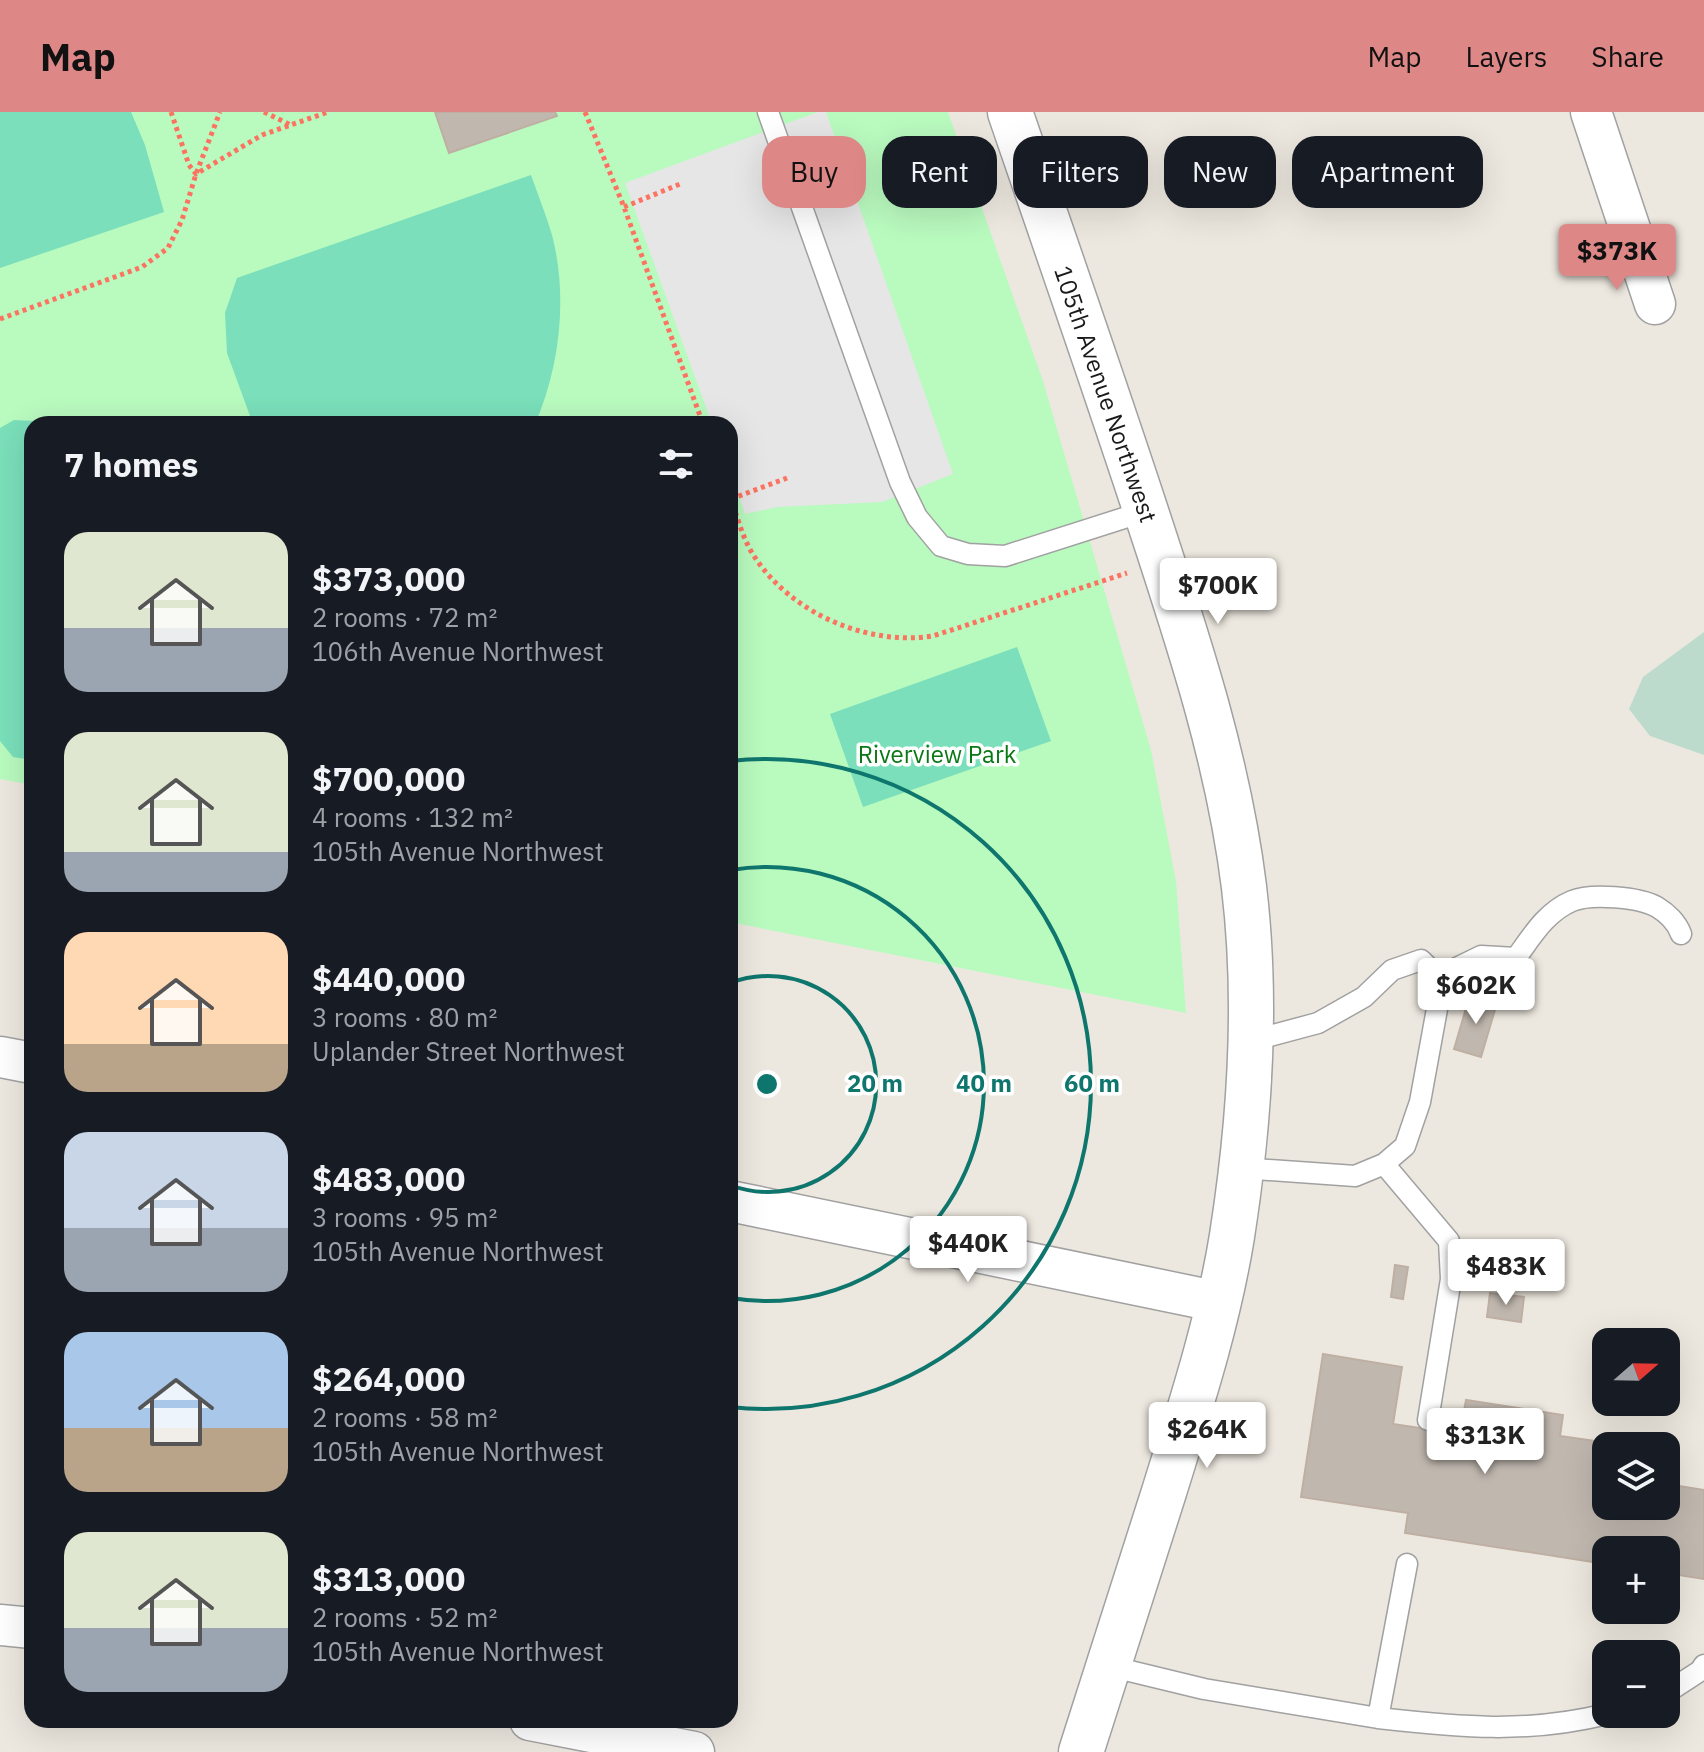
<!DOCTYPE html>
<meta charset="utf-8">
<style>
:root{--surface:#171b24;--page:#242831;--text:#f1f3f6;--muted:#9ea1a6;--accent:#dd8787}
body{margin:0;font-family:"IBM Plex Sans",sans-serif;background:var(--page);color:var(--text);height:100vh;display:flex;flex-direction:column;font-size:30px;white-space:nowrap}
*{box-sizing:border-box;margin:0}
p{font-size:26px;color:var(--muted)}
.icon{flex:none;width:44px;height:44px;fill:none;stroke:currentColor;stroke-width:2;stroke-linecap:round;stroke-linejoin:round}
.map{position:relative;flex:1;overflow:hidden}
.drawer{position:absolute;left:24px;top:304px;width:714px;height:1312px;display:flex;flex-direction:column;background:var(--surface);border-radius:24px;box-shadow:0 8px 32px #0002}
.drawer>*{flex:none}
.guide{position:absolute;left:762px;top:24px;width:760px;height:72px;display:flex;gap:16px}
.needle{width:52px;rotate:70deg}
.controls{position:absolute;left:1592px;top:1216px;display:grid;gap:16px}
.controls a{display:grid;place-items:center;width:88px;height:88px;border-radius:16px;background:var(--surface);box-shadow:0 8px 32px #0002;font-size:40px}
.price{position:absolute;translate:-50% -68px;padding:0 18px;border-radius:8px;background:#fff;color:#222;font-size:26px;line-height:52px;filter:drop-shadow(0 2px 4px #0008)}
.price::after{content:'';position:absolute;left:50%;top:48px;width:24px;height:18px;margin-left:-12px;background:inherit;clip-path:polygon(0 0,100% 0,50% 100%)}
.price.on{background:var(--accent);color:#111}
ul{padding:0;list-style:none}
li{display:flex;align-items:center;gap:24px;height:200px;padding:0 40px}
li span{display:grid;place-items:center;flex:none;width:224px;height:160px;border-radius:24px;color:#555}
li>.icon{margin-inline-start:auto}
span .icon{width:96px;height:96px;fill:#fffc;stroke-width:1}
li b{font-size:34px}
h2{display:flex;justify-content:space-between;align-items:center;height:96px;padding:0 40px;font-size:34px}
.tag{padding:0 28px;border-radius:24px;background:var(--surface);box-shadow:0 8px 32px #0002;font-size:28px;line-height:72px}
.tag.on{background:var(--accent);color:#111}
header{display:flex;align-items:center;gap:48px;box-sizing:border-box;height:112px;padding:0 40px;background:var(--accent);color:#111}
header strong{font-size:38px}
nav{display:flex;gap:44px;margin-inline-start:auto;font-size:28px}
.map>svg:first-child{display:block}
.wetland{fill:#bcdbcd}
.park{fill:#b9fabf}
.pitch{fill:#7adfba}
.parking{fill:#e6e6e6}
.building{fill:#c0b8af;stroke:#beafa2;stroke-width:2}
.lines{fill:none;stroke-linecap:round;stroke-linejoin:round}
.service-casing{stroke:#a1a1a1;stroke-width:23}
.minor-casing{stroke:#a1a1a1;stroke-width:43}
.tertiary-casing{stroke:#a1a1a1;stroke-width:47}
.path{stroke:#fc7361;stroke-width:5;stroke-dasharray:4 4;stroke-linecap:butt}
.service{stroke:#fff;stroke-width:20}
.minor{stroke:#fff;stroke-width:40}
.tertiary{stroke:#fff;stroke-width:44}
.ring{fill:none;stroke:#0f766e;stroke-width:4}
.labels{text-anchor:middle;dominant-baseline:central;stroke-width:7;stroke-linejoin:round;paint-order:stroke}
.street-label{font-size:24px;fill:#1a1a1a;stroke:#fff}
.park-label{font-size:24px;fill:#097814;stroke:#fff}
.centre{fill:#0f766e;stroke:#fff;stroke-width:4}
.ring-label{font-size:24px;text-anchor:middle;font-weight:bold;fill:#0f766e;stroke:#fff;stroke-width:7;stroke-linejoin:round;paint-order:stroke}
</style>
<header>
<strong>Map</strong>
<nav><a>Map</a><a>Layers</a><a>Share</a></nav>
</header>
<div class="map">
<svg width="1704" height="1640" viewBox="0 0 1704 1640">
<rect width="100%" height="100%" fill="#ede8df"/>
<!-- wetland -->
<path class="wetland" d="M1704,520V643L1650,624L1629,597L1643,565Z"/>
<!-- park -->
<path class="park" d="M0,0H948L1043,269L1151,638L1176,769L1186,901L730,810V312H32V673L0,667Z"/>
<!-- pitch -->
<path class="pitch" d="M0,0H131L145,33L164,100L0,156Z
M531,63C538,83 546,103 552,123C568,184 560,255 535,312H253L227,241L225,201L237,166Z
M14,308L98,312H32V648L13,645L0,629V316Z
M1017,535L1051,629L863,695L830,602Z"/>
<!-- parking -->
<path class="parking" d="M818,0H826L953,362L882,390L777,395L745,402L730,360V312H712L625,71Z"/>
<!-- building -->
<path class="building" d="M435,0H555L557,4L449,41Z
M1470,883L1497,891L1481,945L1454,937Z
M1395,1153L1408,1155L1403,1187L1391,1185Z
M1490,1181L1524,1185L1521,1210L1487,1205Z
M1323,1242L1402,1255L1393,1312L1460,1322L1466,1288L1563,1303L1560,1324L1610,1331V1334H1606V1394H1666V1372L1704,1378V1467L1666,1461V1438H1606V1452L1405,1421L1408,1401L1301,1385Z"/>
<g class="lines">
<!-- service casing -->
<g class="service-casing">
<path id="service" d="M768,0L900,370L917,405L941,434L968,442L1005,444L1146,399
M1438,865L1481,844L1516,846C1532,824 1546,800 1572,789C1591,781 1639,785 1657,795C1667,801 1677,811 1681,822
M1384,1052L1449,1129L1451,1167L1428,1308
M1241,1056L1355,1064L1384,1052L1405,1034L1420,990L1439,886L1438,865L1421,848L1392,858L1364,885L1318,911L1251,929
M1109,1554L1204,1577L1378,1606L1407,1452
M1666,1581L1700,1559L1704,1553
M1378,1606C1459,1615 1526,1622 1607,1602"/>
</g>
<!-- minor casing -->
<g class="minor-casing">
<path id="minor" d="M1591,0L1655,192
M0,945L32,951
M730,1089L1219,1190
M0,1513L32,1516
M530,1608L694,1640"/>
</g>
<!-- tertiary casing -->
<g class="tertiary-casing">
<path id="tertiary" d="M1010,0C1058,140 1107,280 1153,421C1191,537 1229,653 1244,775C1258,891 1250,1009 1232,1124C1218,1211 1190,1296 1164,1380C1136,1466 1109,1553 1081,1640"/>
</g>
<!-- path -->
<path class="path" d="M171,0L189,53L196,62L262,23L328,0
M264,0L291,13
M585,0L624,95L703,312
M624,95L680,72
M0,207L142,155L168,136L182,108L196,62L220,0
M730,385C738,406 743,429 756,447C793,502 868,534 933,524L1127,461
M731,387L787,366"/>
<!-- service -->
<use href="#service" class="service"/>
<!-- minor -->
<use href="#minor" class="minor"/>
<!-- tertiary -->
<use href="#tertiary" class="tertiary"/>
</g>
<!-- distance rings -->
<g class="ring">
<path d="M730 871A108 108 0 1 1 730 1073"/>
<path d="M731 758A217 217 0 1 1 731 1186"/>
<path d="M730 649A325 325 0 1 1 730 1295"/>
</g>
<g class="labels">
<!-- street labels -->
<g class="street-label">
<text transform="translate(1106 282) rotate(71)">105th Avenue Northwest</text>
</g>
<!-- park labels -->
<g class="park-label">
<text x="937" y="642">Riverview Park</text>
</g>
</g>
<circle cx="767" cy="972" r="12" class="centre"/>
<g class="ring-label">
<text x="875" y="980">20 m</text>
<text x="984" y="980">40 m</text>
<text x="1092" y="980">60 m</text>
</g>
</svg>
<div class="controls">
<a><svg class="needle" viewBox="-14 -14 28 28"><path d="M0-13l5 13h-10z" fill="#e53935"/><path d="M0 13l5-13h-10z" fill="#9ea1a6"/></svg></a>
<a><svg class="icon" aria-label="layers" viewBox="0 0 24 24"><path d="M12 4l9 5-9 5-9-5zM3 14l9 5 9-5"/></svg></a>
<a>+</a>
<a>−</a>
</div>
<b class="price on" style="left:1617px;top:180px">$373K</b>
<b class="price" style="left:1218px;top:514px">$700K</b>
<b class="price" style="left:1476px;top:914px">$602K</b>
<b class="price" style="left:968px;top:1172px">$440K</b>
<b class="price" style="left:1506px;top:1195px">$483K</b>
<b class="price" style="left:1207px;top:1358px">$264K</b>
<b class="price" style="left:1485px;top:1364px">$313K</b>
<div class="guide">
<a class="tag on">Buy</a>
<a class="tag">Rent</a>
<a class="tag">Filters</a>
<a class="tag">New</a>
<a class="tag">Apartment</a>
</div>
<section class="drawer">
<h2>7 homes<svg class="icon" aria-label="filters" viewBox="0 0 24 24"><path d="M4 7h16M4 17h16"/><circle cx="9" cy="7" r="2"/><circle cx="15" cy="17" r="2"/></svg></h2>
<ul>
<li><span style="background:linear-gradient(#dfe7d0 60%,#9aa5b1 0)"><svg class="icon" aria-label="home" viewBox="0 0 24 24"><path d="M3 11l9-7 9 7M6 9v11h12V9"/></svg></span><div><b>$373,000</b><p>2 rooms · 72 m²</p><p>106th Avenue Northwest</p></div></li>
<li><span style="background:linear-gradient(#dfe7d0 75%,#9aa5b1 0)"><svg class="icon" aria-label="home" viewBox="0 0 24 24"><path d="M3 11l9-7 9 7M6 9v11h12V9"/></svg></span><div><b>$700,000</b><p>4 rooms · 132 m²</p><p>105th Avenue Northwest</p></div></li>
<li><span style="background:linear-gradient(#ffd9b3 70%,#b9a48a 0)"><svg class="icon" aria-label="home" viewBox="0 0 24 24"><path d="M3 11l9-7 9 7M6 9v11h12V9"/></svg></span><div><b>$440,000</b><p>3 rooms · 80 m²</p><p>Uplander Street Northwest</p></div></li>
<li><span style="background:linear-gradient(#c9d6e8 60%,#9aa5b1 0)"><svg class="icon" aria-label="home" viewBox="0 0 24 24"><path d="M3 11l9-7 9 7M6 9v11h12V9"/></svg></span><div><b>$483,000</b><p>3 rooms · 95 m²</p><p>105th Avenue Northwest</p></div></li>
<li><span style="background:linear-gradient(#a9c7e8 60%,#b9a48a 0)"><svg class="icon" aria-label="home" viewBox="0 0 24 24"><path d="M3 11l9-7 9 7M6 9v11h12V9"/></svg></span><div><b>$264,000</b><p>2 rooms · 58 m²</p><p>105th Avenue Northwest</p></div></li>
<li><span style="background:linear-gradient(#dfe7d0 60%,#9aa5b1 0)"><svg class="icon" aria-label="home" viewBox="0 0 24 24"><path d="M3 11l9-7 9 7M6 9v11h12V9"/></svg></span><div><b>$313,000</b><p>2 rooms · 52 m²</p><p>105th Avenue Northwest</p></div></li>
</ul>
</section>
</div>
